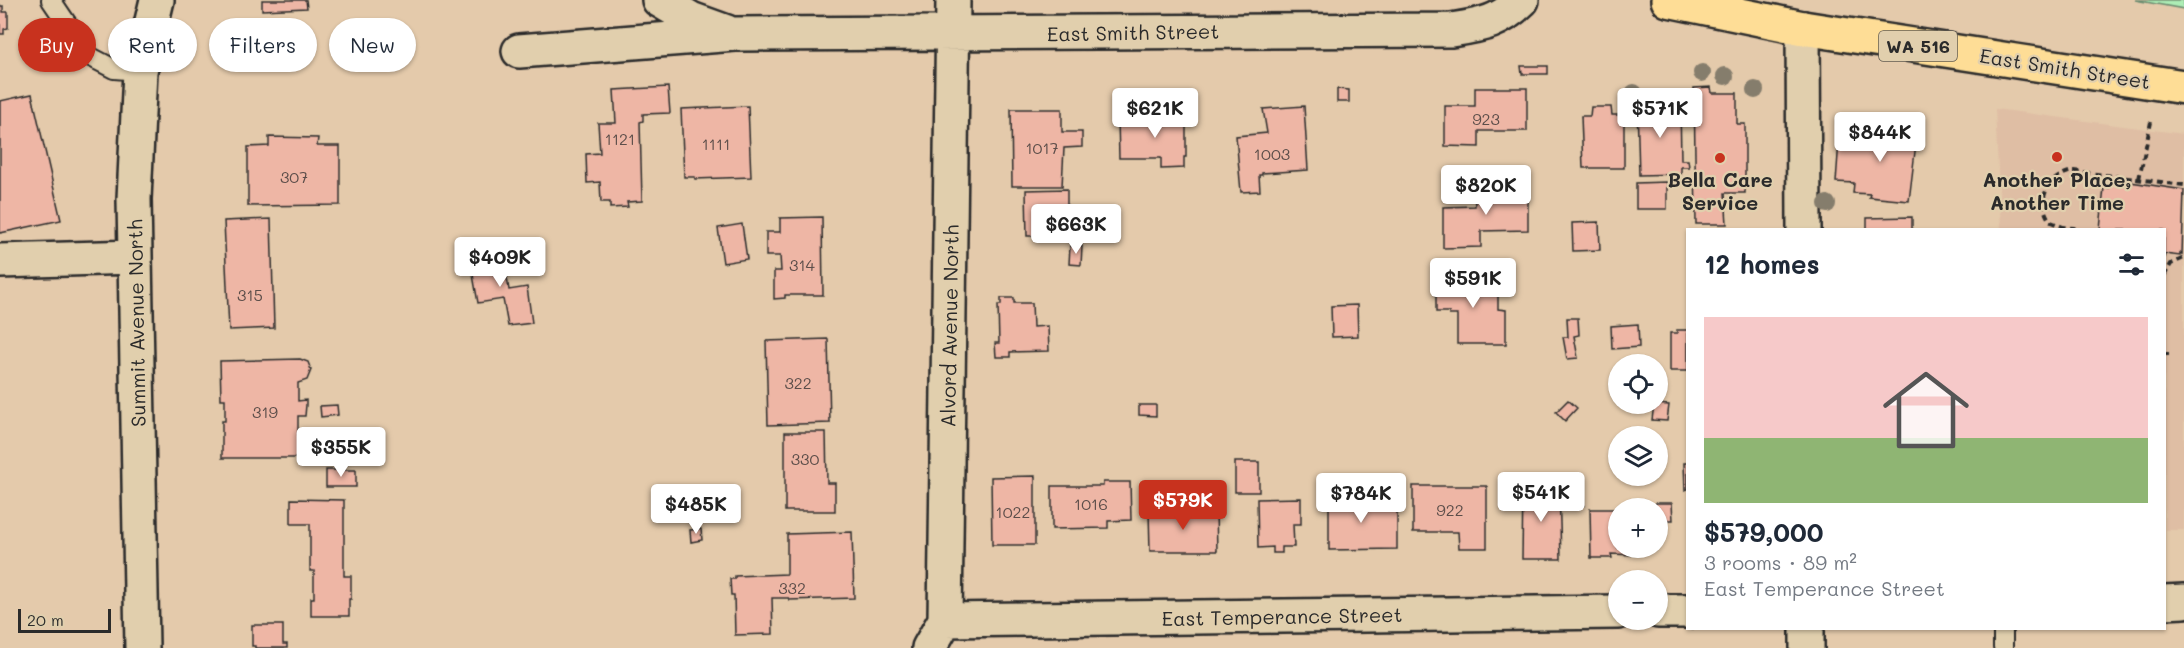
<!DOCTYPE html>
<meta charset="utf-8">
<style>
:root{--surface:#fff;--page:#f2f2f3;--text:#1f2937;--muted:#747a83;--accent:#c8321e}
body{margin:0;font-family:Mali,sans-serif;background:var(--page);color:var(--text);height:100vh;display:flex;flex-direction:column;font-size:22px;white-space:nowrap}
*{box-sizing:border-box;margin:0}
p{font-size:20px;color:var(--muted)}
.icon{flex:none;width:33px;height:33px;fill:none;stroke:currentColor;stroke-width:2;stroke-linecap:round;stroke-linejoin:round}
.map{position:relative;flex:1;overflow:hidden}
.panel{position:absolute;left:1686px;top:228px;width:480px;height:402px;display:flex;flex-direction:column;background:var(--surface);border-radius:0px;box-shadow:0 2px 4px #0004}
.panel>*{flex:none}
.hud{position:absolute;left:18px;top:18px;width:570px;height:54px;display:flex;gap:12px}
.buttons{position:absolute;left:1608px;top:354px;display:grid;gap:12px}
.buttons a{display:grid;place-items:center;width:60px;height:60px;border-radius:50%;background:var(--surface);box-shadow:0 2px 4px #0004;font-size:30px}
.scale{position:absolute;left:18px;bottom:15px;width:93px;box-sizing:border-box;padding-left:6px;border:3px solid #2b2b2b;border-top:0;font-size:16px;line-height:21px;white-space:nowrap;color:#2b2b2b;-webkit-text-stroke:4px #e1cfad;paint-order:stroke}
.price{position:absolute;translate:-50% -51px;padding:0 14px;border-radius:6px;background:#fff;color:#222;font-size:20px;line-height:39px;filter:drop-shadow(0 2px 3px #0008)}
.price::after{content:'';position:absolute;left:50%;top:36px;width:18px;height:14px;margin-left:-9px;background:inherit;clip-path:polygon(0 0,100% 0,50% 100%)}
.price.on{background:var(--accent);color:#fff}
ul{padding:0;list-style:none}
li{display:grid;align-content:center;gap:12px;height:318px;padding:0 18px}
li span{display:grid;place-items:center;height:186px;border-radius:0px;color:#555}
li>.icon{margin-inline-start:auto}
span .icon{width:108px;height:108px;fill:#fffc;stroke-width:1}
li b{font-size:26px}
h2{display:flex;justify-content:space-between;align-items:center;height:72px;padding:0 18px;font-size:26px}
.tag{padding:0 21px;border-radius:27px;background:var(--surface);box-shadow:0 2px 4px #0004;font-size:21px;line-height:54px}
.tag.on{background:var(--accent);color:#fff}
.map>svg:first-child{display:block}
.built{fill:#dfbea4}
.park{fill:#adedb5;stroke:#6c8c70;stroke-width:1.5}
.building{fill:#eeb6a5;stroke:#2b2b2b;stroke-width:1.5}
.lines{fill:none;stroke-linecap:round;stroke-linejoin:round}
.service-casing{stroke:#2b2b2b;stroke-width:22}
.minor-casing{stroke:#2b2b2b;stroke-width:38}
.primary-casing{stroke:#2b2b2b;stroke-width:38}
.path{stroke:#2b2b2b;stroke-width:4;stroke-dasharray:6 4.5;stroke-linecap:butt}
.service{stroke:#e1cfad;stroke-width:18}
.minor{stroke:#e1cfad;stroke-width:33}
.primary{stroke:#fedd96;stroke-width:33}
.tree{fill:#857d6c}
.poi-dot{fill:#c8321e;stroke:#e1cfad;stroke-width:2}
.labels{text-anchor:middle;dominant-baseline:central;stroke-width:4.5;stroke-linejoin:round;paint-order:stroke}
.number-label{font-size:16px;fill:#5c4e4a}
.shield{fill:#e1cfad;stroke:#625c52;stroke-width:1.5}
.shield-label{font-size:18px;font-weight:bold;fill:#2b2b2b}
.street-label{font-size:20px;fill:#2b2b2b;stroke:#e1cfad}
.poi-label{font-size:20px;font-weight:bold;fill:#2b2b2b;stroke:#e1cfad}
</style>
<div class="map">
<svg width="2184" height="648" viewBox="0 0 2184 648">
<rect width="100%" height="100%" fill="#e4caab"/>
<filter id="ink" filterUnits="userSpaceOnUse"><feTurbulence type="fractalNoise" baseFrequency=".0167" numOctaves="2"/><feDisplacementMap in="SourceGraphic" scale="12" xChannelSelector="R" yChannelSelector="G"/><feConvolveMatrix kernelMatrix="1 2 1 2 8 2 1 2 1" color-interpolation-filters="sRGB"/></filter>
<g filter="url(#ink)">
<!-- built -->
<path class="built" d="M1995,109L2184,134V530H2165L2164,230L2001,229Z"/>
<!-- park -->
<path class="park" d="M2135,0H2184V9Z"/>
<!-- building -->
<path class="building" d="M262,0H306L307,8L262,10Z
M0,6H3V12H8V28L4,29V34H0Z
M1521,66H1548V74H1522Z
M668,87L670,113L643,114V121L640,122L642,201L627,202L628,207L610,208V202H601L600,182L587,183L586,154L600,153L598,123H616L614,90Z
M1711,87L1712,93H1737V124H1745V193H1725L1727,224H1696L1694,88Z
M1475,88H1527V131H1479V147L1445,146V106H1475Z
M1337,89L1349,90V102H1337Z
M32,94L61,220L0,233V101Z
M1680,103L1681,160H1688L1689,167H1681V174L1639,175L1637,104Z
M748,106L751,177L695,179V177H684L681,109Z
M1304,106L1308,170L1262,173V175H1259L1260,191L1241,192L1236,136L1267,133L1263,109Z
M1591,107H1611L1612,115H1624V168H1583L1581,116H1590Z
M1011,109H1062V132H1082V147L1064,148L1062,186H1012Z
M1155,110H1180V118L1186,119V157H1184V168L1161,169V158H1119L1118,119H1155Z
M1876,122L1905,124L1904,133L1917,135L1909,201L1869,197L1870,194L1853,193L1854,183L1836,182L1839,141L1874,144Z
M269,137L318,138L317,146H340V205L248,206V147L269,146Z
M2110,179L2184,190L2182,254L2180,253V256L2165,254L2164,258V230H2100L2104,187L2109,188Z
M1667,182V209H1636V183Z
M1474,187H1528V230L1481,231V247L1443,248V207L1475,206Z
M1067,189V236H1027L1026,190Z
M822,217L823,295H785V298L774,299V271H781L780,256H766V232H780V218Z
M1912,217V230H1867V218Z
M271,219L274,328L229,330L224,221Z
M1599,222L1600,250L1573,251L1572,223Z
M742,224L747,259L723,263L718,228Z
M1070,246H1082L1081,265L1069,264Z
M503,253L509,290L527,287L532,323L508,326L503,299L478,303L470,258Z
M1436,277H1498V309L1506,310V344H1457V315H1449V312H1436Z
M1001,298H1014V303H1032L1033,327L1048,326L1049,351L1010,352V357H996L995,343H999L998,305H1001Z
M1357,305L1358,336L1332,337L1331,306Z
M1567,318H1578L1579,335L1574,336L1578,358L1567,359L1563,337H1568Z
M1638,324L1639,347L1612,349L1611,326Z
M1677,330H1688V371H1670V333H1677Z
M828,339L830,423L768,425L766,341Z
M300,359L308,362L311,370L307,380L298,383V401L306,400V405L305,416H298V435L307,437L313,445L311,452L304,458H222V421H225V399H221L220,361Z
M1568,400L1577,408L1565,421L1556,412Z
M1654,404L1669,405L1667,421L1652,420Z
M337,405L338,415L321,417L320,406Z
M1139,405H1156V416L1139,415Z
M785,432H826L827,483H835V511H785Z
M1235,462H1259V492H1235Z
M1684,463H1688V489L1685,490Z
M326,470H356V487H326Z
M1035,476V545H992L991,477Z
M1563,481H1582L1584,505L1564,506Z
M1103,482H1130L1131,520L1108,521V528L1052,529V486H1103Z
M1413,486H1487V548H1459L1458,532H1413Z
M1523,486H1559L1561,559H1522Z
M1329,493H1348V502H1350V497H1375V505L1397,506V549L1329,550Z
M1301,498V524H1293L1294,547H1282V553H1273V547L1258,548L1257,499Z
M291,499L344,500V576H351V599H349V616H311V598H314V571H310V524H291Z
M1655,503H1672L1673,520H1658V508H1655Z
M1590,509H1618V548H1635V555L1611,554L1612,558H1591Z
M1216,510L1217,551H1150L1149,511Z
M701,529L702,540L691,542L690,530Z
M852,532L854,598L789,600V598H772L773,634L735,635L734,595H731L730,579H735V576L787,574V534Z
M252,625H283V644H287V648H255V646H252Z"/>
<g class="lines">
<!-- service casing -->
<g class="service-casing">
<path id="service" d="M51,0L89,56L114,69L140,71
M2003,628V648"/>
</g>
<!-- minor casing -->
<g class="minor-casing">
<path id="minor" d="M659,0L691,19L727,32
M1803,28L1804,230
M519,51L735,34L1451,30C1482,25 1499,23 1522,0
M0,261L135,257
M2164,602L2184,601
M1658,611H1688
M945,620L1618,612
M1807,628V648
M142,648L134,199L140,71L157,0
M929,648L945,620L953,0"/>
</g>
<!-- primary casing -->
<g class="primary-casing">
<path id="primary" d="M1668,0L1803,28L2184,87"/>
</g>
<!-- path -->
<path class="path" d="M2139,179L2151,122
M2074,230V228L2063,227L2051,222C2034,201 2048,176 2073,171L2184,185
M2164,276L2171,264L2184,258
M2164,354H2169"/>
<!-- service -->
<use href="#service" class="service"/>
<!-- minor -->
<use href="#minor" class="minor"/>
<!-- primary -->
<use href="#primary" class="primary"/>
</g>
<!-- trees -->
<g class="tree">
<circle cx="1702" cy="73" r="9"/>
<circle cx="1725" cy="76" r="9"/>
<circle cx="1755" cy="90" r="9"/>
<circle cx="1634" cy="93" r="9"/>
<circle cx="1844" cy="122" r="9"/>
<circle cx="1827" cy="204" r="9"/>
</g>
</g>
<!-- markers -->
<g class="poi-dot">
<circle cx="2057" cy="157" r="6"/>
<circle cx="1720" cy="158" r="6"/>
</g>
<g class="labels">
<!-- number labels -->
<g class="number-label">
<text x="1486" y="118">923</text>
<text x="620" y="138">1121</text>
<text x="716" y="143">1111</text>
<text x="1042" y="147">1017</text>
<text x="1272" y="153">1003</text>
<text x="294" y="176">307</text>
<text x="802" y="264">314</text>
<text x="250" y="294">315</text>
<text x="798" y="382">322</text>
<text x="265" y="411">319</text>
<text x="805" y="458">330</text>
<text x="1091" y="503">1016</text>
<text x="1450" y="509">922</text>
<text x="1013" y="511">1022</text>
<text x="792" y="587">332</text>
</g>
<!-- shield labels -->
<rect class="shield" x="1879" y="31" width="78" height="30" rx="4.5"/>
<g class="shield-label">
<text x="1918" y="46">WA 516</text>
</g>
<!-- street labels -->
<g class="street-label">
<text transform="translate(1133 32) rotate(-1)">East Smith Street</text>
<text transform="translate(2065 68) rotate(9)">East Smith Street</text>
<text transform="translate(136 323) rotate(-91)">Summit Avenue North</text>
<text transform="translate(949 326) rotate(-89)">Alvord Avenue North</text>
<text transform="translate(1282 616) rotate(-1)">East Temperance Street</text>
</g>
<!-- poi labels -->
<g class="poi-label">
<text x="1720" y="179">Bella Care<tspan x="1720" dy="23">Service</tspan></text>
<text x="2057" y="179">Another Place,<tspan x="2057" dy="23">Another Time</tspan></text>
</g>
</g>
</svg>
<div class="buttons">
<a><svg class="icon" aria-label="locate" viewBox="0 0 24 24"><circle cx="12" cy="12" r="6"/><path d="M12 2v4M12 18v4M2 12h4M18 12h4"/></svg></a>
<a><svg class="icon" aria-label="layers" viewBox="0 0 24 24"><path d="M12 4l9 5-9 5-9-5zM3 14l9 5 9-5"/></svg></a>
<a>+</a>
<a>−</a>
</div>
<div class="scale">20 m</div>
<b class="price" style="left:1155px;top:139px">$621K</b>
<b class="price" style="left:1660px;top:139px">$571K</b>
<b class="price" style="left:1880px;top:163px">$844K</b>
<b class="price" style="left:1486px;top:216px">$820K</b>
<b class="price" style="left:1076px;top:255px">$663K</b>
<b class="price" style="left:500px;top:288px">$409K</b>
<b class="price" style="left:1473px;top:309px">$591K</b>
<b class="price" style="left:341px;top:478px">$355K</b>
<b class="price" style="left:1541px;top:523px">$541K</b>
<b class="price" style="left:1361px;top:524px">$784K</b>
<b class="price on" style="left:1183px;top:531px">$579K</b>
<b class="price" style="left:696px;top:535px">$485K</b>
<div class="hud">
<a class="tag on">Buy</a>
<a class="tag">Rent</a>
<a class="tag">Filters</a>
<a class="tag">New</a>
</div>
<section class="panel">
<h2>12 homes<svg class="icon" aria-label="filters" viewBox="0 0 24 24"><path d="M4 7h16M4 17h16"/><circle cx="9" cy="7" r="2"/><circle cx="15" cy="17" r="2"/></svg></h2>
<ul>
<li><span style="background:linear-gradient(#f6c9c9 65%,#8fb573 0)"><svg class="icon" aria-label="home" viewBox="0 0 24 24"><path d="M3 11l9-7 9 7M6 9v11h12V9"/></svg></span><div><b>$579,000</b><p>3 rooms · 89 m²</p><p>East Temperance Street</p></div></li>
</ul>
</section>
</div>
